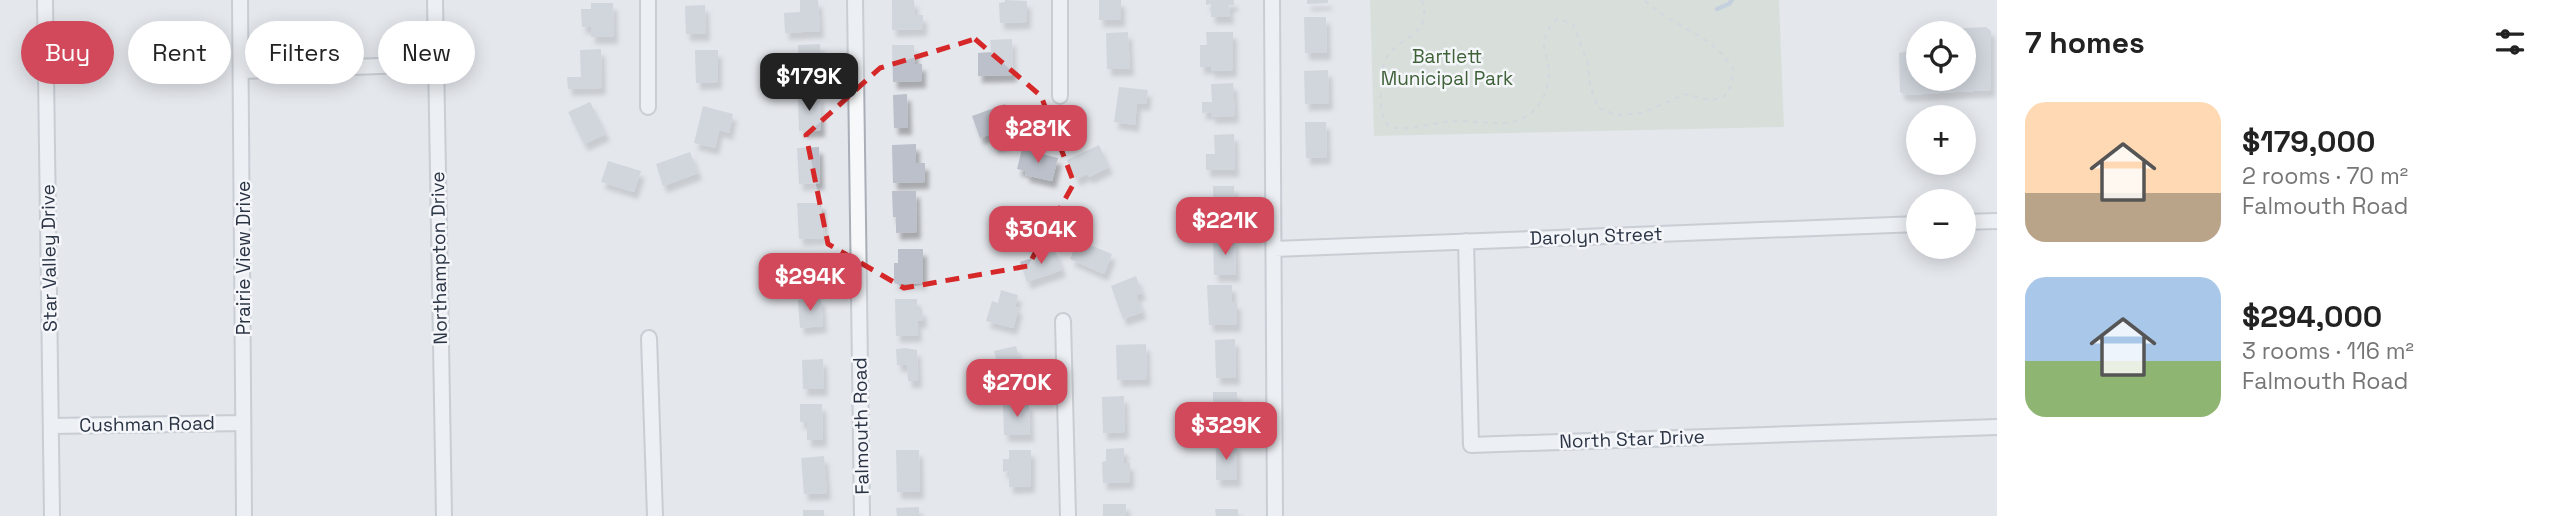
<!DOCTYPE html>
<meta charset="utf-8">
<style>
:root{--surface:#fff;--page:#f2f2f2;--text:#222;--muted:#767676;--accent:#d1495b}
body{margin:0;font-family:"Space Grotesk",sans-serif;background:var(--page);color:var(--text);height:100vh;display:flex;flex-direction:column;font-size:26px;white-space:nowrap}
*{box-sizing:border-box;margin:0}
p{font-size:23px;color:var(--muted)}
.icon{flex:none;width:38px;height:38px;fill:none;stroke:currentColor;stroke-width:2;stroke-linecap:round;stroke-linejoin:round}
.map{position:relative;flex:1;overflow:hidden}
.sheet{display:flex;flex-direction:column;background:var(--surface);width:560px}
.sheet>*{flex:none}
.hud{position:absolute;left:21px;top:21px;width:665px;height:63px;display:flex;gap:14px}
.fabs{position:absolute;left:1906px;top:21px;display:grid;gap:14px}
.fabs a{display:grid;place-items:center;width:70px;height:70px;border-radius:50%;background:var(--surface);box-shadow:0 4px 18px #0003;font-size:35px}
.price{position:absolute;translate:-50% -60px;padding:0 16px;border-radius:14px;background:var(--accent);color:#fff;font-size:23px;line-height:46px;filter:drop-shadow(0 2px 4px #0008)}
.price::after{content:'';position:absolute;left:50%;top:42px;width:21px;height:16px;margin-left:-10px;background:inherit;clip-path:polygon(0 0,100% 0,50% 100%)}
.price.on{background:#222;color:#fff}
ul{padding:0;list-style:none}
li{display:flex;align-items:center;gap:21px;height:175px;padding:0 28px}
li span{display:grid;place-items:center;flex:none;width:196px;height:140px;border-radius:21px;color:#555}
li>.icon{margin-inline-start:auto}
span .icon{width:84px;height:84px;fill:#fffc;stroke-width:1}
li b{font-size:30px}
h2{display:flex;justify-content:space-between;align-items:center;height:84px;padding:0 28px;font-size:30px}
.chip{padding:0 24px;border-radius:32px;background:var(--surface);box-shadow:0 4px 18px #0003;font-size:24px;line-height:63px}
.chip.on{background:var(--accent);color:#fff}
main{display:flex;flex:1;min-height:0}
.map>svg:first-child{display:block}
.green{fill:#c9d6c5}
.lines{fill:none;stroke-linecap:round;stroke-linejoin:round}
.stream{stroke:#9fb4cc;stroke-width:4.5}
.building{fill:#bbc0ca;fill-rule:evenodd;filter:url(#shadow)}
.street-casing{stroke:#a9aeb7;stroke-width:18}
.path{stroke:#c2c5cb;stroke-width:2.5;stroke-dasharray:5 5;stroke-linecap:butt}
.street{stroke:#f7f8fa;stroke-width:14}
.marked{fill:none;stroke:#d62828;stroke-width:5;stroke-dasharray:14 9;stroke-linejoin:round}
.labels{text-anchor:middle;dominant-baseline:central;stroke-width:5;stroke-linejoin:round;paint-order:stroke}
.park-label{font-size:19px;fill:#3f6138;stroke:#f4f6f9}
.street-label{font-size:19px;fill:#2b3445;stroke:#f4f6f9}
</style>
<main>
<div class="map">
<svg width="1997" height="516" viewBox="0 0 1997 516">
<defs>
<filter id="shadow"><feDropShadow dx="4" dy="7" stdDeviation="2" flood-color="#0004"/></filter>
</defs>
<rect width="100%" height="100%" fill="#e4e7ec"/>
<!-- green -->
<path class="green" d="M1370,0H1779L1784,127L1374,136Z"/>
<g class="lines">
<!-- stream -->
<path class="stream" d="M1717,9L1729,4L1732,0"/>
</g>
<!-- building -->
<path class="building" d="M800,0H818L820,31L785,33L784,13L800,12Z
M892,0H914L915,15H923V29L892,30Z
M1005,0L1027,1V22L1000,23L999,3L1005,2Z
M1099,0H1121V20H1099Z
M1206,0H1234V5H1229L1230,17H1211V4L1206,5Z
M1307,0H1328V3L1307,4Z
M591,3H613L614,37H591V27H582L581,9H591Z
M705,5L706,34H686L685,6Z
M1304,17H1326L1327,53H1305Z
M1986,27L1991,31V90L1906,95L1900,92L1899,53L1908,51L1915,54V31ZM1918,33H1964V79H1918Z
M1128,32L1130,69H1107L1106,33Z
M1206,32H1233V70L1211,71V67H1200V45H1207Z
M1012,39L1013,75L978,76V53L991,52L990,40Z
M820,44L821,82H799L798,45Z
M892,45H914L915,64H922V81L893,82Z
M601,49L602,88L568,89L567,77H581L580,50Z
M695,50H718V82L696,83Z
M1328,70L1329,103L1305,104L1304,71Z
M1233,83L1235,116L1211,117V112L1202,113V102H1212L1211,84Z
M1119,87L1148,90L1146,104L1137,103L1135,125L1114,122Z
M820,94L821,130L799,131L798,95Z
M907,94L908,128H894L893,95Z
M590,102L606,134L584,144L568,112Z
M1005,104L1017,138L995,146L991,134L980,138L972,116Z
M703,106L733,114L729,133L719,130L715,148L694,143Z
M1305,122H1326L1327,157L1306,158Z
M1234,134L1235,170H1206V154H1215L1214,135Z
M916,144V163H925V182L893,183L892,145Z
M1099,145L1109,167L1089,177L1087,174L1076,179L1067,160Z
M819,147L820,183L799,184L797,148Z
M1022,149L1058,158L1052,181L1025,175L1026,171L1017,169Z
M690,152L698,173L663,186L656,164Z
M608,161L641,171L634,192L601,182Z
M1213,186H1234L1235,218H1214Z
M892,191H916L917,232L896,233V217H893Z
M797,203H821L823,238L799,239Z
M1235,238L1236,275H1214L1213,239Z
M1078,240L1112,254L1104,274L1070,259Z
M898,249H923V283L894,284V263H898Z
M1055,250L1062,270L1027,282L1020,262Z
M822,253L825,289L803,291L800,255Z
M1136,276L1142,293L1136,295L1143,312L1123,319L1111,286Z
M1207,285H1232V302H1237V325H1209Z
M1001,290L1018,295L1015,307L1019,308L1013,328L986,321L992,301L998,303Z
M821,298L823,326L800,328L798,300Z
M895,299H917V309H922L923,321H917L918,335L896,336Z
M1235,339L1236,378H1216L1215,340Z
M1146,344L1147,379L1117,380L1116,345Z
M1016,346L1025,381L1003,386L994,351Z
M906,348L917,350L918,381H908L907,365H897L896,349Z
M823,359L824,389H803L802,360Z
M1213,392H1237V429H1213Z
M1124,396L1125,432L1103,433L1102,397Z
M1029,403L1030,435H1004L1003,404Z
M800,404H822L823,440H807V422H800Z
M1216,444H1237V480H1216Z
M1124,448V463H1130V482L1103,483L1102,462L1106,461V449Z
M896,450H919L920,492H897Z
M1009,450H1031V486L1009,487V471L1003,472V459H1009Z
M824,456L827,493L804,494L801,458Z
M1103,504H1126V516H1103Z
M919,507V516H897L896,508Z
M1215,509H1238V516H1216Z
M803,510H824V516H803Z"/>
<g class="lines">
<!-- street casing -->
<g class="street-casing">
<path id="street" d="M45,0L52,516
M240,0L244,516
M435,0L444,516
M648,0V107
M855,0L862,516
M1272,0L1275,516
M242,71L436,64
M1060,96V0
M1964,222L1997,221
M1466,241L1471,445L1997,427
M1274,249L1918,224
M1063,321L1068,516
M649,338L655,516
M51,426L243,423"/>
</g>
<!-- path -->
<path class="path" d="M1422,0C1433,37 1400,34 1386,59C1381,69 1381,81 1381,91C1381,106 1380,115 1389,127C1412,132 1434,121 1458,121C1475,121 1491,124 1507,123C1537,120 1553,90 1548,63C1547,56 1543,49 1544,42C1546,31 1550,26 1557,19L1573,24L1588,64L1590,86L1598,108L1617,115L1642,113L1685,94L1709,100L1722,98L1729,91L1734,71C1730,65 1726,58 1721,53C1699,31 1667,22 1644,0"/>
<!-- street -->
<use href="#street" class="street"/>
</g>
<!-- marked area -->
<path d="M0 0H1997V516H0ZM975,39L1041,96L1074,183L1028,266L904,288L828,244L806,135L880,68Z" fill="#e4e7ec" fill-opacity=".55" fill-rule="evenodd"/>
<path class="marked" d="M975,39L1041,96L1074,183L1028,266L904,288L828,244L806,135L880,68Z"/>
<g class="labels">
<!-- park labels -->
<g class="park-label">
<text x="1447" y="56">Bartlett<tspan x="1447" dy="22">Municipal Park</tspan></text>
</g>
<!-- street labels -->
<g class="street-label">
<text transform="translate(1596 236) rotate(-2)">Darolyn Street</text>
<text transform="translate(49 258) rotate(-91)">Star Valley Drive</text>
<text transform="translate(243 258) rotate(-90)">Prairie View Drive</text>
<text transform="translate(439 258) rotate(-91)">Northampton Drive</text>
<text transform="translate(147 424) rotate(-1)">Cushman Road</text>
<text transform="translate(861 426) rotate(-91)">Falmouth Road</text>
<text transform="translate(1632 439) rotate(-2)">North Star Drive</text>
</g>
</g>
</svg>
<div class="fabs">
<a><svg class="icon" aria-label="locate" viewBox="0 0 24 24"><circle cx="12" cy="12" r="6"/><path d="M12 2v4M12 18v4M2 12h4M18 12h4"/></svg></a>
<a>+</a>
<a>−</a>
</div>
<b class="price on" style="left:809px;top:113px">$179K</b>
<b class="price" style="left:1038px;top:165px">$281K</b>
<b class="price" style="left:1225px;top:257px">$221K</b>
<b class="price" style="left:1041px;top:266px">$304K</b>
<b class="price" style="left:810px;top:313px">$294K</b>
<b class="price" style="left:1017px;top:419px">$270K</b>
<b class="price" style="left:1226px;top:462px">$329K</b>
<div class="hud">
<a class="chip on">Buy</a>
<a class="chip">Rent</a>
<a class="chip">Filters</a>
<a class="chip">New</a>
</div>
</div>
<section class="sheet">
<h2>7 homes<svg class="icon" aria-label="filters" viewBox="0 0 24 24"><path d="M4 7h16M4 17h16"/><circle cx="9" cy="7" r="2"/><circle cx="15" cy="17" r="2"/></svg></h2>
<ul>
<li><span style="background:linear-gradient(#ffd9b3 65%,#b9a48a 0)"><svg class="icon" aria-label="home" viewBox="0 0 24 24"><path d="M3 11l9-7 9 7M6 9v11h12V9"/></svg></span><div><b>$179,000</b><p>2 rooms · 70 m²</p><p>Falmouth Road</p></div></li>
<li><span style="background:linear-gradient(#a9c7e8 60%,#8fb573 0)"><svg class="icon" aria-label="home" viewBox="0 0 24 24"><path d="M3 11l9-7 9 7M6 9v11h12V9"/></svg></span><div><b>$294,000</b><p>3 rooms · 116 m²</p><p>Falmouth Road</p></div></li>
</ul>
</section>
</main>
